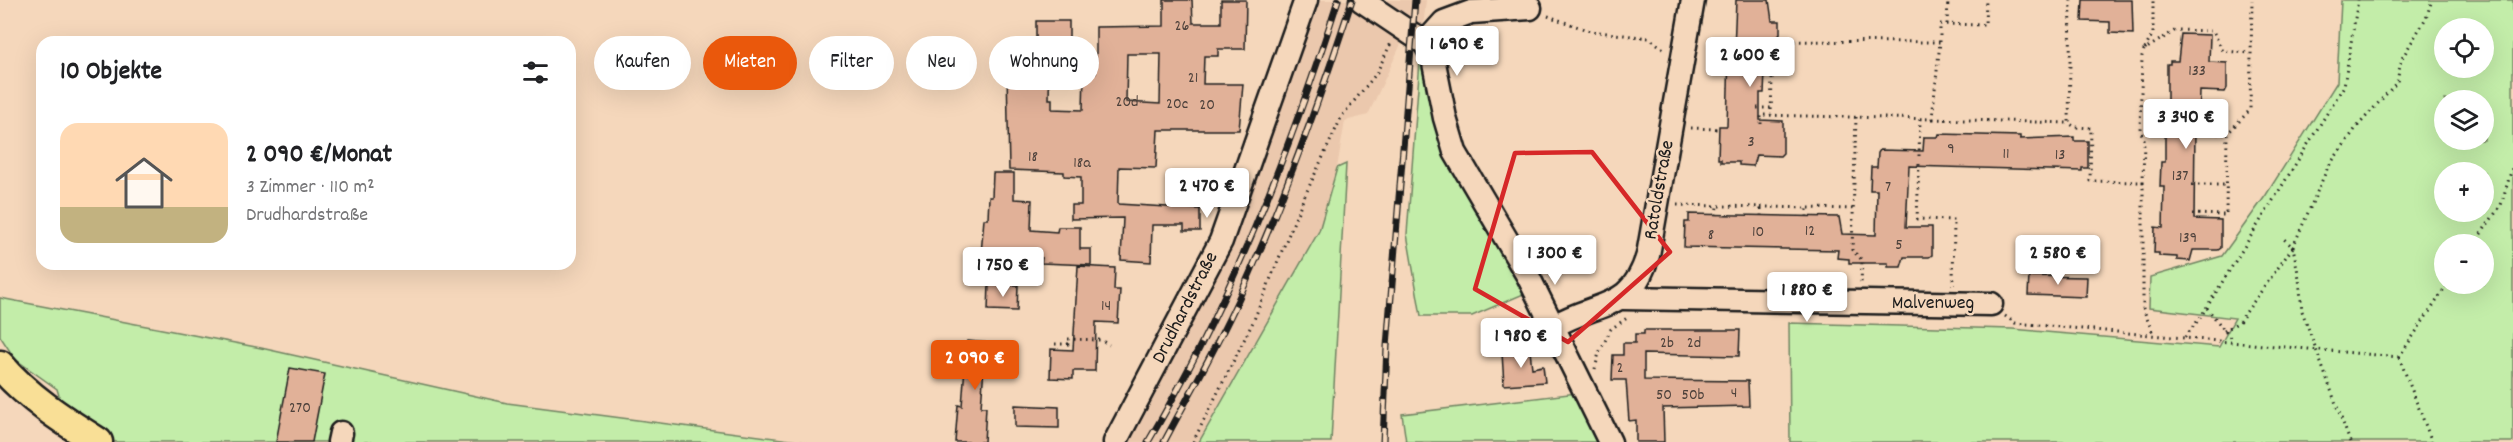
<!DOCTYPE html>
<html lang="de">
<meta charset="utf-8">
<style>
:root{--surface:#fff;--page:#f2f2f2;--text:#202124;--muted:#757577;--accent:#ea580c}
body{margin:0;font-family:Dekko,sans-serif;background:var(--page);color:var(--text);height:100vh;display:flex;flex-direction:column;font-size:22px;white-space:nowrap}
*{box-sizing:border-box;margin:0}
p{font-size:20px;color:var(--muted)}
.icon{flex:none;width:33px;height:33px;fill:none;stroke:currentColor;stroke-width:2;stroke-linecap:round;stroke-linejoin:round}
.map{position:relative;flex:1;overflow:hidden}
.sheet{position:absolute;left:36px;top:36px;width:540px;height:234px;display:flex;flex-direction:column;background:var(--surface);border-radius:18px;box-shadow:0 6px 24px #0002}
.sheet>*{flex:none}
.guide{position:absolute;left:594px;top:36px;width:570px;height:54px;display:flex;gap:12px}
.buttons{position:absolute;left:2434px;top:18px;display:grid;gap:12px}
.buttons a{display:grid;place-items:center;width:60px;height:60px;border-radius:50%;background:var(--surface);box-shadow:0 6px 24px #0002;font-size:30px}
.price{position:absolute;translate:-50% -51px;padding:0 14px;border-radius:6px;background:#fff;color:#222;font-size:20px;line-height:39px;filter:drop-shadow(0 2px 3px #0008)}
.price::after{content:'';position:absolute;left:50%;top:36px;width:18px;height:14px;margin-left:-9px;background:inherit;clip-path:polygon(0 0,100% 0,50% 100%)}
.price.active{background:var(--accent);color:#fff}
ul{padding:0;list-style:none}
li{display:flex;align-items:center;gap:18px;height:150px;padding:0 24px}
li span{display:grid;place-items:center;flex:none;width:168px;height:120px;border-radius:18px;color:#555}
li>.icon{margin-inline-start:auto}
span .icon{width:72px;height:72px;fill:#fffc;stroke-width:1}
li b{font-size:26px}
h2{display:flex;justify-content:space-between;align-items:center;height:72px;padding:0 24px;font-size:26px}
.chip{padding:0 21px;border-radius:27px;background:var(--surface);box-shadow:0 6px 24px #0002;font-size:21px;line-height:54px}
.chip.active{background:var(--accent);color:#fff}
.map>svg:first-child{display:block}
.built{fill:#ebc8ad}
.green{fill:#c3eda9;stroke:#708462;stroke-width:1.5;fill-rule:evenodd}
.building{fill:#e1b198;stroke:#1c1c1c;stroke-width:1.5;fill-rule:evenodd}
.lines{fill:none;stroke-linecap:round;stroke-linejoin:round}
.minor-casing{stroke:#1c1c1c;stroke-width:27}
.major-casing{stroke:#1c1c1c;stroke-width:33}
.path{stroke:#1c1c1c;stroke-width:3;stroke-dasharray:1.5 4.5;stroke-linecap:butt}
.minor{stroke:#f5d7bb;stroke-width:22}
.major{stroke:#f9df96;stroke-width:28}
.rail-casing{stroke:#1c1c1c;stroke-width:7}
.rail{stroke:#f5d7bb;stroke-width:4.5;stroke-dasharray:14;stroke-linecap:butt}
.marked{fill:none;stroke:#d62828;stroke-width:4.5;stroke-linejoin:round}
.labels{text-anchor:middle;dominant-baseline:central;stroke-width:5;stroke-linejoin:round;paint-order:stroke}
.number-label{font-size:16px;fill:#4d413b}
.street-label{font-size:20px;fill:#1c1c1c;stroke:#f5d7bb}
</style>
<div class="map">
<svg width="2513" height="442" viewBox="0 0 2513 442">
<rect width="100%" height="100%" fill="#f5d7bb"/>
<filter id="ink" filterUnits="userSpaceOnUse"><feTurbulence type="fractalNoise" baseFrequency=".0167" numOctaves="2"/><feDisplacementMap in="SourceGraphic" scale="12" xChannelSelector="R" yChannelSelector="G"/><feConvolveMatrix kernelMatrix="1 2 1 2 8 2 1 2 1" color-interpolation-filters="sRGB"/></filter>
<g filter="url(#ink)">
<!-- built -->
<path class="built" d="M1320,0H1426L1421,47L1402,42L1368,115L1345,121L1337,168L1319,231L1199,442H1124L1209,288L1261,164Z"/>
<!-- green -->
<path class="green" d="M2341,0H2513V442H1790L1789,323L2012,329L2219,347L2235,318L2149,308L2150,277L2222,256L2266,195L2337,82ZM2445,28H2484V68H2445ZM2445,100H2484V140H2445ZM2445,172H2484V212H2445ZM2484,244V284H2445V244Z
M1421,47L1450,144L1533,290L1472,316H1421L1407,234Z
M1346,164L1331,442H1199L1319,231L1337,168Z
M0,298L261,348L507,403L805,442H73L57,389L15,359L0,336Z
M1577,393L1601,442H1406L1402,414Z"/>
<!-- building -->
<path class="building" d="M1164,0H1192L1193,23H1221V0H1246L1245,49H1218V56H1204L1203,84H1243L1239,130H1158L1156,168L1119,167L1118,204L1200,209V231H1184V225H1152L1151,262L1121,260L1123,218L1071,219V205H1081V177L1064,176V172L1009,170L1007,71L1036,72V21H1069V47H1050L1049,99H1052V109L1083,110L1084,73H1096V27L1164,26ZM1127,54H1161L1160,104L1126,102Z
M1736,0H1769L1772,21H1780V34L1766,53L1764,93H1760V120L1783,121V153L1780,156L1756,155L1753,166L1739,165V162H1721V159H1718L1719,126H1727L1729,53L1734,50Z
M2083,0H2132L2133,34L2110,33V22L2082,21Z
M2181,34L2210,35L2209,62L2227,63V88L2225,92L2200,91L2199,128H2195L2194,219L2221,220V248L2218,250H2193L2190,261L2177,260V257L2159,256V253H2154L2155,227L2163,228L2164,187H2160L2161,162H2165V134H2162L2163,111H2167V64H2170V61H2178Z
M1939,134L2020,136V139L2074,137V141H2088V168H2082V171L1909,166L1906,227H1932V255L1929,257H1904L1901,267H1888V263H1849V259L1837,258L1838,250L1684,247L1685,222H1689V214L1839,217L1842,234L1876,235L1877,190H1870L1871,167H1877L1878,153L1880,150L1923,151L1924,137H1938Z
M993,173H1014V199L1032,200L1031,230L1057,232L1058,227H1080V249H1091V265L1041,263L1042,258L995,252V265H980L984,219H988L989,197H992Z
M1078,266L1115,268L1114,290H1120L1118,323L1096,322L1095,371H1073V379L1050,378L1051,349L1073,350Z
M2029,276L2087,277L2086,297L2028,295Z
M989,284L1018,285L1017,311L988,310Z
M1644,330H1740L1739,356L1644,354V380L1748,381L1749,406L1663,408L1664,442H1636V420L1629,421L1626,380H1612L1613,355H1623V343H1635V334H1644Z
M967,341L1000,344L998,368L984,367L981,407H986L984,442H955L958,405L962,406Z
M1530,351L1532,368L1543,366L1545,382L1504,385L1502,353Z
M290,368L325,374L312,442H276Z
M1015,405L1059,407V428L1015,427Z"/>
<g class="lines">
<!-- minor casing -->
<g class="minor-casing">
<path id="minor" d="M1361,0L1425,43L1433,58L1445,118L1455,152L1528,276L1610,442
M1425,43L1444,22L1471,12L1530,8
M1623,298L1991,304
M1554,326C1599,300 1631,312 1648,255L1693,0
M339,442L341,433
M1115,442L1221,241L1306,0"/>
</g>
<!-- major casing -->
<g class="major-casing">
<path id="major" d="M0,365C27,397 63,420 98,442"/>
</g>
<!-- path -->
<path class="path" d="M2071,0L2069,123L2075,127L2091,128L2090,181L2143,182V308L2153,334
M1548,16L1590,31L1649,38L1664,49
M1947,24L1948,0
M1940,42V24L1985,25L1986,0
M2145,49L2153,33V0
M1757,108H1772
M1856,117L1852,250L1862,260L1861,284
M1933,119L2069,123
M1761,124V115L1932,119L1940,42L1773,41L1771,115
M1691,128L1719,129
M2193,133L2227,134
M1919,156L1920,119
M1919,164L1917,219L1954,220L1953,285
M2143,182L2144,139L2140,130L2142,56L2144,50L2176,30L2213,31L2223,51L2250,53
M2192,185H2226
M1677,205L1853,209
M2192,214L2226,215L2227,134L2250,110L2252,0
M1716,215L1717,206
M1761,216V207
M1807,217V208
M2474,244L2501,205L2513,165
M2207,308L2232,340
M2005,316L2015,323L2399,357
M2224,331L2239,322L2293,247L2284,239
M2185,337L2200,318L2344,86L2358,0
M1055,344H1068V339L1100,340L1109,345
M2399,357L2432,442
M2399,357L2448,284
M1595,369L1599,353L1611,329L1627,318
M1193,442L1253,322L1301,204L1342,116L1376,74L1391,43
M2350,442L2302,311L2299,278L2293,247L2328,167L2356,128L2397,82L2401,60L2426,18L2432,0"/>
<!-- minor -->
<use href="#minor" class="minor"/>
<!-- major -->
<use href="#major" class="major"/>
<!-- rail casing -->
<g class="rail-casing">
<path id="rail" d="M1148,442C1230,303 1289,153 1338,0
M1164,442C1189,395 1216,348 1238,300C1283,202 1319,102 1352,0
M1383,442L1387,346L1415,0"/>
</g>
<!-- rail -->
<use href="#rail" class="rail"/>
</g>
</g>
<!-- marked area -->
<path class="marked" d="M1592,152L1670,252L1568,342L1475,289L1515,153Z"/>
<g class="labels">
<!-- number labels -->
<g class="number-label">
<text x="1182" y="26">26</text>
<text x="2197" y="71">133</text>
<text x="1193" y="78">21</text>
<text x="1127" y="102">20d</text>
<text x="1177" y="104">20c</text>
<text x="1207" y="105">20</text>
<text x="1751" y="142">3</text>
<text x="1951" y="149">9</text>
<text x="2006" y="154">11</text>
<text x="2060" y="155">13</text>
<text x="1033" y="157">18</text>
<text x="1082" y="163">18a</text>
<text x="2180" y="176">137</text>
<text x="1888" y="187">7</text>
<text x="1810" y="231">12</text>
<text x="1758" y="232">10</text>
<text x="1711" y="235">8</text>
<text x="2188" y="238">139</text>
<text x="1899" y="245">5</text>
<text x="1106" y="306">14</text>
<text x="1667" y="343">2b</text>
<text x="1694" y="343">2d</text>
<text x="1620" y="368">2</text>
<text x="1734" y="393">4</text>
<text x="1664" y="395">50</text>
<text x="1693" y="395">50b</text>
<text x="300" y="408">270</text>
</g>
<!-- street labels -->
<g class="street-label">
<text transform="translate(1660 190) rotate(-80)">Ratoldstraße</text>
<text x="1933" y="304">Malvenweg</text>
<text transform="translate(1186 308) rotate(-63)">Drudhardstraße</text>
</g>
</g>
</svg>
<div class="buttons">
<a><svg class="icon" aria-label="locate" viewBox="0 0 24 24"><circle cx="12" cy="12" r="6"/><path d="M12 2v4M12 18v4M2 12h4M18 12h4"/></svg></a>
<a><svg class="icon" aria-label="layers" viewBox="0 0 24 24"><path d="M12 4l9 5-9 5-9-5zM3 14l9 5 9-5"/></svg></a>
<a>+</a>
<a>−</a>
</div>
<b class="price" style="left:1457px;top:77px">1 690 €</b>
<b class="price" style="left:1750px;top:88px">2 600 €</b>
<b class="price" style="left:2186px;top:150px">3 340 €</b>
<b class="price" style="left:1207px;top:219px">2 470 €</b>
<b class="price" style="left:1555px;top:286px">1 300 €</b>
<b class="price" style="left:2058px;top:286px">2 580 €</b>
<b class="price" style="left:1003px;top:298px">1 750 €</b>
<b class="price" style="left:1807px;top:323px">1 880 €</b>
<b class="price" style="left:1521px;top:369px">1 980 €</b>
<b class="price active" style="left:975px;top:391px">2 090 €</b>
<div class="guide">
<a class="chip">Kaufen</a>
<a class="chip active">Mieten</a>
<a class="chip">Filter</a>
<a class="chip">Neu</a>
<a class="chip">Wohnung</a>
</div>
<section class="sheet">
<h2>10 Objekte<svg class="icon" aria-label="filters" viewBox="0 0 24 24"><path d="M4 7h16M4 17h16"/><circle cx="9" cy="7" r="2"/><circle cx="15" cy="17" r="2"/></svg></h2>
<ul>
<li><span style="background:linear-gradient(#ffd9b3 70%,#c2b280 0)"><svg class="icon" aria-label="home" viewBox="0 0 24 24"><path d="M3 11l9-7 9 7M6 9v11h12V9"/></svg></span><div><b>2 090 €/Monat</b><p>3 Zimmer · 110 m²</p><p>Drudhardstraße</p></div></li>
</ul>
</section>
</div>
